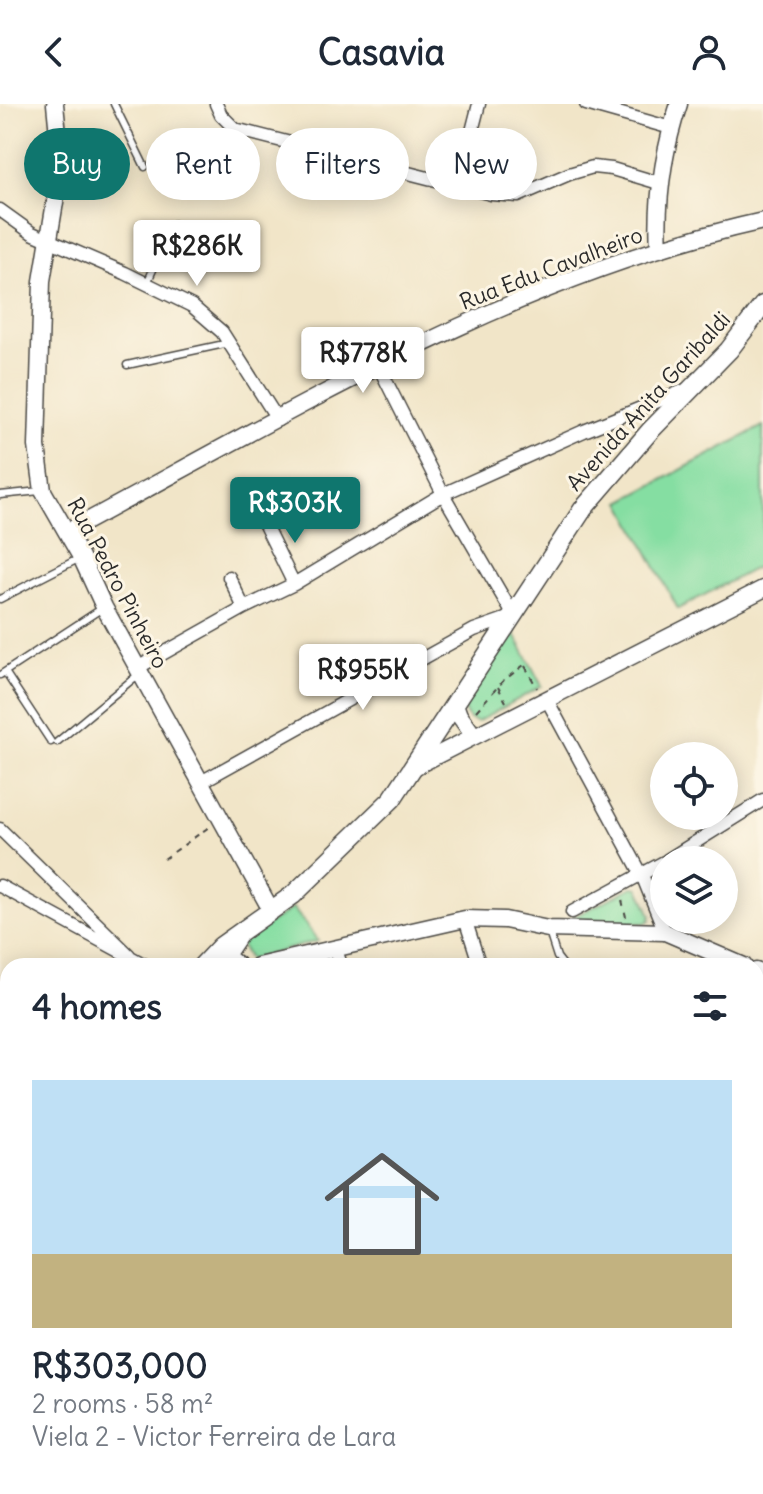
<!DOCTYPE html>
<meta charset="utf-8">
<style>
:root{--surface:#fff;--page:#f2f2f3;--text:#1f2937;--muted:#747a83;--accent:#0f766e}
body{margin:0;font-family:Delius,sans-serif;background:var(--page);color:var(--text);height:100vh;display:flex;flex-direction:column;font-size:30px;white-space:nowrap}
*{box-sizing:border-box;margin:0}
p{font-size:26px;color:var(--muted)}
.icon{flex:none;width:44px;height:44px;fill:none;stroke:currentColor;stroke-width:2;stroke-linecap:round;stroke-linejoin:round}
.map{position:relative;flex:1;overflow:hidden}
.sheet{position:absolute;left:0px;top:854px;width:764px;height:536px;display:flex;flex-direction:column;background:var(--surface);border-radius:24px 24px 0 0;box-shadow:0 4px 20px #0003}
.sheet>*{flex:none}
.hud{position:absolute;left:24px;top:24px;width:716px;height:72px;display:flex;gap:16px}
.fabs{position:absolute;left:650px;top:638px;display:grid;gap:16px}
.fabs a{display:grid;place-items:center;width:88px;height:88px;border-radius:50%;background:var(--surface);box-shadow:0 4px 20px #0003;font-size:40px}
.price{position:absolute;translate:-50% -68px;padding:0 18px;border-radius:8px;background:#fff;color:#222;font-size:26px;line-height:52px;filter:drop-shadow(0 2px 4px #0008)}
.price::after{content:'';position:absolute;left:50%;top:48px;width:24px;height:18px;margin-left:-12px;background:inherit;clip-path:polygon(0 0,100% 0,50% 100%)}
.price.selected{background:var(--accent);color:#fff}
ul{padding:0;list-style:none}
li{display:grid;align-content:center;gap:16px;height:424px;padding:0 32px}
li span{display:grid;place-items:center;height:248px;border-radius:0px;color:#555}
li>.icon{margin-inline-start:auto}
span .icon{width:144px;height:144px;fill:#fffc;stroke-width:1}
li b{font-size:34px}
h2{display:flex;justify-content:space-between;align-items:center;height:96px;padding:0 32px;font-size:34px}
.pill{padding:0 28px;border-radius:36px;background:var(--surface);box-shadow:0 4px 20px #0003;font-size:28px;line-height:72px}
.pill.selected{background:var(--accent);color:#fff}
header{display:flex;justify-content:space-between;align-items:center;height:104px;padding:0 32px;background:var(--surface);font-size:36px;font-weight:700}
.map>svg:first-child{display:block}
.industrial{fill:#c9c3b8}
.green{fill:#85dea2;stroke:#588466;stroke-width:2}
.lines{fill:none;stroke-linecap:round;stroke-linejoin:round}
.service-casing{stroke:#494743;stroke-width:9}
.minor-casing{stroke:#494743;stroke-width:15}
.tertiary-casing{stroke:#494743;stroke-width:19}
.secondary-casing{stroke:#494743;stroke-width:21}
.path{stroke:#494743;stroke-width:2;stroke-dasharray:6 6;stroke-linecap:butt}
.service{stroke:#fff;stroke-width:6}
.minor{stroke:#fff;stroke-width:12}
.tertiary{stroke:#fff;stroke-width:16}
.secondary{stroke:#fff;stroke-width:18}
.labels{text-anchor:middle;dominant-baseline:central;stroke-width:6;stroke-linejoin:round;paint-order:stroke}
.street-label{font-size:22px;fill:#2b2b2b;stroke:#fcf5e5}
</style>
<header><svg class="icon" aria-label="back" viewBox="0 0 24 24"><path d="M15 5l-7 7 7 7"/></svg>Casavia<svg class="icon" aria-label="person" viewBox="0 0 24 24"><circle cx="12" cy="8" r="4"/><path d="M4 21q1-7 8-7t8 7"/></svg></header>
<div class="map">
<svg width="763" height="1390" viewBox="0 0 763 1390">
<rect width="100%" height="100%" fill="#fcf5e5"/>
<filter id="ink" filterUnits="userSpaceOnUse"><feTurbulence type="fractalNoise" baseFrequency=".0125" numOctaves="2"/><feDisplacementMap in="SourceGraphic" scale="16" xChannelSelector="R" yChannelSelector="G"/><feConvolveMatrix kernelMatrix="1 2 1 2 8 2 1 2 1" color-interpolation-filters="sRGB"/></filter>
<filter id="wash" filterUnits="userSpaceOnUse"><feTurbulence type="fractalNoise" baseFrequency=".006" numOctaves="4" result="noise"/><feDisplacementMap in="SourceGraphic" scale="32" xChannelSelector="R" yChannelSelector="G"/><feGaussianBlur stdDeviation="1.8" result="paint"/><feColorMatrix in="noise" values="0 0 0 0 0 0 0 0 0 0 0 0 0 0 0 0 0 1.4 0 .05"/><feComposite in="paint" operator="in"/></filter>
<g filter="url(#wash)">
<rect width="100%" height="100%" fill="#f1e5c8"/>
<!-- industrial -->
<path class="industrial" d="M349,1382H463L467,1390H338Z"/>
<!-- green -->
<path class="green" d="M763,322V460L678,505L621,398Z
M513,527L542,582L477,618L469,615L462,603Z
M633,783L639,784L651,811L650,816L645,819H571V814Z
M293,804L318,837L249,856L240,839Z
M0,1006L8,1030V1120L0,1124Z
M8,1145V1271L0,1276V1150Z
M17,1382H105L108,1390H18Z
M255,1382H346L334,1390H244Z
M468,1382H595L577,1390H472Z"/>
</g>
<g filter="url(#ink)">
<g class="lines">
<!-- service casing -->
<g class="service-casing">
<path id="service" d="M114,0L145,63
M147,179L174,120
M127,261L229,239
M0,391L40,387
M0,495L78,455
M5,568L51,638
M0,571L101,505
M57,638L139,570
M549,828L557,853L564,862
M447,1382L449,1390"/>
</g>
<!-- minor casing -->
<g class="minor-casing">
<path id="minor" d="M216,0L221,11L235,25L491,90L518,92L569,70L593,63L612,65L659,79
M586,0L671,24
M458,82L479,0
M0,106L32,129L125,169L192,202L222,228L278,316
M264,419L294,480
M229,473L244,504
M139,563L244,504L294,480L443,390L584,327L688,285
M546,594L642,771L665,828
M201,678L474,526L514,512L443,390L378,261
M0,725L129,851
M667,756L763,696
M0,782L147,862
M572,808L664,758
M465,815L480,862
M336,844L341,862
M0,1142L8,1137
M0,1292L8,1288
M0,1356L4,1390
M113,1382L116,1390
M632,1382L633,1390
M218,1390L229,1382"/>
</g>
<!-- tertiary casing -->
<g class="tertiary-casing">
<path id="tertiary" d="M55,0L59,40L57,86L42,177L37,342L43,387L81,453L104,503L271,806
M659,145C656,94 663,48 679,0
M67,428C290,309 513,172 763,117
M455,600L459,611L474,632
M414,663L763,485
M258,862L465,815L505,816L548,825L665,828L744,862
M756,867L763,870
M0,983L8,978"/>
</g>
<!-- secondary casing -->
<g class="secondary-casing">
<path id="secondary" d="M237,833L227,848L228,855L237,862
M202,862L221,842L293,791L392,695L583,405L650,327L729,246L763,201
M0,897H8"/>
</g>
<!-- path -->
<path class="path" d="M525,562L537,584
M498,583L506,598
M476,607L503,577L528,558
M164,755L209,723
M622,796L626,813"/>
<!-- service -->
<use href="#service" class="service"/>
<!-- minor -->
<use href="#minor" class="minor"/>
<!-- tertiary -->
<use href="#tertiary" class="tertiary"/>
<!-- secondary -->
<use href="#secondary" class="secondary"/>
</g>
</g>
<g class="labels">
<!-- street labels -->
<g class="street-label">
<text transform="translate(551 164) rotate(-21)">Rua Edu Cavalheiro</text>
<text transform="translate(648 297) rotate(-48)">Avenida Anita Garibaldi</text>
<text transform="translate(118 479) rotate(62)">Rua Pedro Pinheiro</text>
</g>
</g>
</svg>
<div class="fabs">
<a><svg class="icon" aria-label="locate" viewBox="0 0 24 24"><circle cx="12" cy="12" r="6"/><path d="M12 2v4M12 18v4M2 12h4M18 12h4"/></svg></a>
<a><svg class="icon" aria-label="layers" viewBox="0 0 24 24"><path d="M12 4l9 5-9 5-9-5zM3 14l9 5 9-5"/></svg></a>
</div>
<b class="price" style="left:197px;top:184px">R$286K</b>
<b class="price" style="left:363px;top:291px">R$778K</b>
<b class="price selected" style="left:295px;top:441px">R$303K</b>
<b class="price" style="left:363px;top:608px">R$955K</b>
<div class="hud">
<a class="pill selected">Buy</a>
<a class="pill">Rent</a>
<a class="pill">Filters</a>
<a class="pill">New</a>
</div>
<section class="sheet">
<h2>4 homes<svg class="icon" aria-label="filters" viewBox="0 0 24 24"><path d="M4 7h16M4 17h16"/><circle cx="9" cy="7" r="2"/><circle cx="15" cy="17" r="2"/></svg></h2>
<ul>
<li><span style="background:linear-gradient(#bfe0f5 70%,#c2b280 0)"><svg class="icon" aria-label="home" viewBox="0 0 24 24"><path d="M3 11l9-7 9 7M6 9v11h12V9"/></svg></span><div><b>R$303,000</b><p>2 rooms · 58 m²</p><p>Viela 2 - Victor Ferreira de Lara</p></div></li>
</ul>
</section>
</div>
